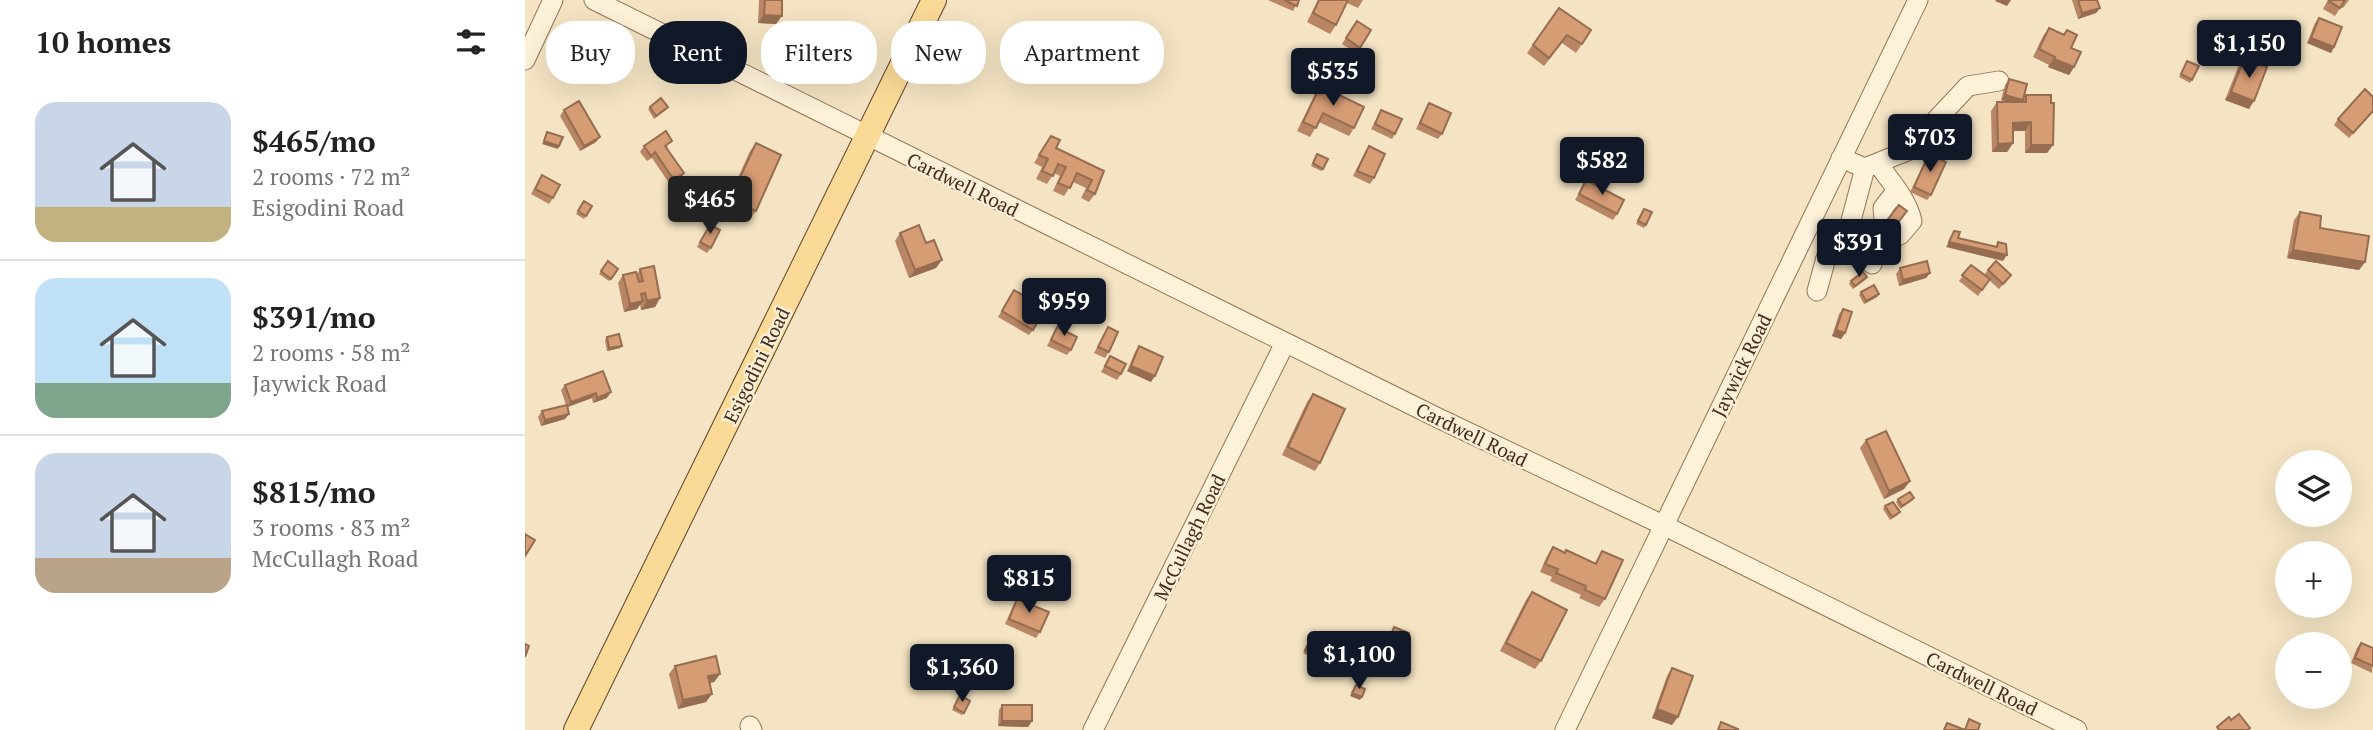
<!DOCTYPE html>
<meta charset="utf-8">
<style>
:root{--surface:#fff;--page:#f6f6f6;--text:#222;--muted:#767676;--line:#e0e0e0;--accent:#111827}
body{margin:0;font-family:"PT Serif",serif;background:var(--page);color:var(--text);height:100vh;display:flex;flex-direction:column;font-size:26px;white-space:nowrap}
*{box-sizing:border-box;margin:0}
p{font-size:23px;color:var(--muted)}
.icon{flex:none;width:38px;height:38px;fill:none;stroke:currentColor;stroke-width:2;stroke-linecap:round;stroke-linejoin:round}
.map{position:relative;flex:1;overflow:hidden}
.sheet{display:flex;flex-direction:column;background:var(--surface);width:525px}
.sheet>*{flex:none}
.guide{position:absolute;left:21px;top:21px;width:665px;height:63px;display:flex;gap:14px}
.buttons{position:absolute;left:1750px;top:450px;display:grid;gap:14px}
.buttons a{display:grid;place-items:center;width:77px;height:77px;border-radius:50%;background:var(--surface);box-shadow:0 7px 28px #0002;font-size:35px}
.price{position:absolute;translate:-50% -60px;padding:0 16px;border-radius:7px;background:var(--accent);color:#fff;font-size:23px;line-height:46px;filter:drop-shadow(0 2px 4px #0008)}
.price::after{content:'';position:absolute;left:50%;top:42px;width:21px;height:16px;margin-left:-10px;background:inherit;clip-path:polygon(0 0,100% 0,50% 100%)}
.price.on{background:#222;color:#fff}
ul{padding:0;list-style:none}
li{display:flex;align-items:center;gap:21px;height:175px;padding:0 35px}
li+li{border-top:2px solid var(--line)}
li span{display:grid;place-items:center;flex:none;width:196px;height:140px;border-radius:21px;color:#555}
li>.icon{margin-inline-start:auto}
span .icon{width:84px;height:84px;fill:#fffc;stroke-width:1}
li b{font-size:30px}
h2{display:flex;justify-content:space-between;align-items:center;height:84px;padding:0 35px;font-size:30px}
.tag{padding:0 24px;border-radius:28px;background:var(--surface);box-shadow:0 7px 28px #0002;font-size:24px;line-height:63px}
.tag.on{background:var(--accent);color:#fff}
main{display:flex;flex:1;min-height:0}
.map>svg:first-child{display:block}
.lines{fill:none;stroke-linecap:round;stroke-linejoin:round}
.minor-casing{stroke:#917557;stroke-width:21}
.major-casing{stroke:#5e422b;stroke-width:26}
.minor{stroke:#fdf1d8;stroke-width:19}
.major{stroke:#fbda97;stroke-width:24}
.wall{fill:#b88664}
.shaded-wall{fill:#966d51}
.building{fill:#d69c74;stroke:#966d51;stroke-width:2}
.labels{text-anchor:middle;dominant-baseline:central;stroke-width:5;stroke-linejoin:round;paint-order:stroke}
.street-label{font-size:19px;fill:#3f2d1d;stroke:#faeed4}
</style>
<main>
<section class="sheet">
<h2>10 homes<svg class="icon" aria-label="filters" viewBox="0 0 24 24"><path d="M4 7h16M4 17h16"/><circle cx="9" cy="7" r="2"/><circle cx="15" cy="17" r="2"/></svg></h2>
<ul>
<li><span style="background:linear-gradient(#c9d6e8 75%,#c2b280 0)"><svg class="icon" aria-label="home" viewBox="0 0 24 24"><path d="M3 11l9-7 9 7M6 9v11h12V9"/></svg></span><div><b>$465/mo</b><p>2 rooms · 72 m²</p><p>Esigodini Road</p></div></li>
<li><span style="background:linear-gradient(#bfe0f5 75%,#7fa58c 0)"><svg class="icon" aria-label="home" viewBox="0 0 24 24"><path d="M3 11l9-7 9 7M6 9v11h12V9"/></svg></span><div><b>$391/mo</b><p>2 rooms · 58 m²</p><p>Jaywick Road</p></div></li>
<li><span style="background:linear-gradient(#c9d6e8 75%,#b9a48a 0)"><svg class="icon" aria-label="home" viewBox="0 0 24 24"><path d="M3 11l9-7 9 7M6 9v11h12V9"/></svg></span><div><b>$815/mo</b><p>3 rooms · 83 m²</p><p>McCullagh Road</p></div></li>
</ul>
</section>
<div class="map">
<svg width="1848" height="730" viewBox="0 0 1848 730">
<rect width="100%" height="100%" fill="#f4e4c3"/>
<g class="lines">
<!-- minor casing -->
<g class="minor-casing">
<path id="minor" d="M69,0L911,417L1138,525L1552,730
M0,60L28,0
M1316,158L1340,168L1382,151L1443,86L1474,81
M1353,164C1366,182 1382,199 1387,221L1375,235L1367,236L1360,229L1358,208L1372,190
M1340,168L1324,228L1325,236L1347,264
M1292,291L1301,258L1325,236
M225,726L227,730
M568,730L760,343
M1040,730L1393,0"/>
</g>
<!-- major casing -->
<g class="major-casing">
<path id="major" d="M51,730L409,0"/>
</g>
<!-- minor -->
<use href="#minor" class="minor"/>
<!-- major -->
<use href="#major" class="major"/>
</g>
<!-- wall -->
<path class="wall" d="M234,0H257L251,24L233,23Z
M743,0H774L768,11Z
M793,0H838L833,8L822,3L811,25L805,34L782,22Z
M1547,0H1572L1575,8L1571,13L1553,19Z
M1803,0H1824L1818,8L1816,7L1810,16L1798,9Z
M1034,8L1066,30L1051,53L1037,43L1019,66L1002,53Z
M1794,18L1809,47L1806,53L1782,43L1790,23Z
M832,21L835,48L831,53L817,44Z
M1524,28L1538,35L1542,30L1549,67L1544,75L1523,67L1524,65L1508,57L1518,36Z
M608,45L612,56L610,59L603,55Z
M1719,59L1724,109L1700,100L1713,67Z
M1662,61L1667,80L1665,83L1654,77Z
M1484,79L1498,99L1501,95L1528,145L1522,153H1500V131H1488V143L1482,152H1467L1466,111L1472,102H1483L1476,100L1480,85Z
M797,82L808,92L829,128L824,136L794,122L785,137L772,131L792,90Z
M1848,97V112L1824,138L1809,125L1813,119Z
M904,103L917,134L913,139L891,129L901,108Z
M125,107H143L141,110L129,119L123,109Z
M39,110L71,142L55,151L35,116Z
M856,110L870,134L867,139L846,129Z
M526,136L531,148L579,171L570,194L564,202L556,198L561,188L548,182L539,196L528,191L535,176L529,173L522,184L511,179L517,167L509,163Z
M231,143V211L225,219L200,207L225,151Z
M119,146H143L142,148L159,173L155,179L146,186L127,158L122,161L115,152Z
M844,146L849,178L845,184L828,176L840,152Z
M792,154L798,169L796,171L786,166Z
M1404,154L1406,195L1402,200L1385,192L1401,159Z
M17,175L28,198L24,204L6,194Z
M1061,180L1092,214L1088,220L1050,200Z
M153,186H173L159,199L151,189Z
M59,201L67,206L59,219L51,214Z
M1374,205L1382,211L1369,228L1361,222Z
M1117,211L1121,225L1119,228L1111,224Z
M1775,212L1840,262L1834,270L1762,258L1769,220Z
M185,225L186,248L182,253L172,247Z
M375,233L411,268L384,278L370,241Z
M83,261L93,269L84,281L74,274Z
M1446,265L1459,275L1463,270L1482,280L1474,289L1464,280L1453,296L1434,281Z
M1375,268L1405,273L1401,278L1374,286L1371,274Z
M115,269L135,298L130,307L116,310L115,304L112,309L99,312L93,283L98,275L112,274Z
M1342,277L1340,280L1328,289L1324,284L1326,281Z
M489,290L501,301L508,330L504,335L473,317Z
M1336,292L1354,294L1352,297L1339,304L1334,295Z
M1318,309L1320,333L1316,339L1307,336L1314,314Z
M532,327L546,350L542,355L522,346Z
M583,327L584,352L580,358L569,353Z
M82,337L97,346L95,348L82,351L80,340Z
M614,346L626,382L602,371L610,352Z
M585,356L596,374L592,380L576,372Z
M78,371L82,398L68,403L67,398L43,407L44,414L40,419L16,426L13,417L17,411L41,405L36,390L40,385Z
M788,394L795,463L790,471L757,455L782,402Z
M1341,440L1385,481L1379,489L1359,499L1335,448Z
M1389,498L1387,501L1375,509L1371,502L1373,499Z
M1360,506L1375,512L1373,515L1365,520L1358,509Z
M1028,547L1039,553L1041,550L1070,563L1077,551L1080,599L1074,607L1054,598L1056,595L1025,581L1027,577L1015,572L1022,556Z
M1007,592L1016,661L1010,669L975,651L1001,600Z
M492,599L515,632L511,638L480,624L489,604Z
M869,627L876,653L872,659L858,653L866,632Z
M785,639L790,655L788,658L778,653Z
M1836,643L1848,648L1847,673L1826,663L1832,648Z
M150,666L195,674L189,682L184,683L181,702L153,709L144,674Z
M1147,668V725L1127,718L1142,676Z
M433,698L439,713L437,715L427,710Z
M477,705L507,721L503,727L473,726L474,710Z"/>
<!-- shaded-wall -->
<path class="shaded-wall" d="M1471,0H1486L1482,6L1470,1Z
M1575,8L1571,13L1553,19L1557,13Z
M239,15L257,16L251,24L233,23Z
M1786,38L1809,47L1806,53L1782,43Z
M1529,59L1549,67L1544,75L1523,67Z
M1706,92L1729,101L1724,109L1700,100Z
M1480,95L1498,100L1494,105L1476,100Z
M1506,122L1500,131H1482L1488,123Z
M75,137L71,142L55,151L59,146Z
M19,141L34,146L33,149L17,144Z
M1488,143L1482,152H1467L1473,144Z
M1506,145H1528L1522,153H1500Z
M159,173L155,179L146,186L149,180Z
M1073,176L1082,180L1081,183L1071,179Z
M1424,242L1482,255L1478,261L1421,247Z
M1768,250L1840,262L1834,270L1762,258Z
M417,260L411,268L384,278L390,270Z
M1405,273L1401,278L1374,286L1378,280Z
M1354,294L1352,297L1339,304L1341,301Z
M135,298L130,307L116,310L122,301Z
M118,301L112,309L99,312L105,304Z
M1311,330L1320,333L1316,339L1307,336Z
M97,346L95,348L82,351L84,348Z
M606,366L630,376L626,382L602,371Z
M86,392L82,398L68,403L72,398Z
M71,393L67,398L42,407L46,402Z
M44,414L40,419L16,426L20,420Z
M1385,481L1379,489L1359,499L1364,491Z
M861,648L876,653L872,659L858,653Z
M195,674L189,682L177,685L183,676Z
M827,693L837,697L835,700L825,696Z
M187,694L181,702L153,709L158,700Z
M1132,709L1153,717L1147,725L1127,718Z
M477,721H507L503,727L473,726Z"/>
<!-- building -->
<path class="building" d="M240,0H257V16L239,15Z
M759,0H774L772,6Z
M794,0H823L811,25L788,13Z
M1553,0H1572L1575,8L1557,13Z
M1805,0H1820L1815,8L1804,1Z
M1034,8L1066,30L1057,44L1042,35L1024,58L1008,45Z
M1794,18L1817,27L1809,47L1786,38Z
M832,21L846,30L835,48L821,38Z
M1524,28L1539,35L1542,30L1552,35L1546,48L1556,52L1549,67L1529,59L1530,57L1514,49Z
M610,42L617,47L612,56L605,52Z
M1719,59L1742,67L1729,101L1706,92Z
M1662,61L1674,66L1667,80L1656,74Z
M1484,79L1502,84L1498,100L1480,95Z
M797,82L810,88L808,92L839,107L829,128L798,113L791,128L778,122Z
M1840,89L1848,97V111L1828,133L1813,119Z
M1501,95H1526V103H1529L1528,145H1506V122L1488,123V143L1473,144L1472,102H1501Z
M136,98L143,107L131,116L125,107Z
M54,101L75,137L59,146L39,110Z
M904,103L926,113L917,134L895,123Z
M856,110L877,119L870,134L850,124Z
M141,131L147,141L140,146L159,173L149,180L130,152L126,156L119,146Z
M22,132L38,137L34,146L19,141Z
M526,136L535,140L531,148L579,171L570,194L562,190L567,180L552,173L545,188L533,183L541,167L533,164L528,176L517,171L523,159L514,155Z
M231,143L256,155L231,211L205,199Z
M844,146L860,154L849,178L832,171Z
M792,154L803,159L798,169L788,163Z
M1404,154L1421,162L1406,195L1389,187Z
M1079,162L1088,166L1082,180L1073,176Z
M17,175L35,185L28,198L10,189Z
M165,177L173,186L161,196L153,186Z
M1061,180L1099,200L1092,214L1054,194Z
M59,201L67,206L61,216L53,211Z
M1374,205L1382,211L1371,225L1363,219Z
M1119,209L1127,212L1121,225L1113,221Z
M1775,212L1796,216L1795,228L1844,236L1840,262L1768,250Z
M185,225L195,230L186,248L175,242Z
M394,225L401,243L409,240L417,260L390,270L375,233Z
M1429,231L1435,232L1433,238L1472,247L1473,242L1481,244L1482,255L1424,242Z
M83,261L93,269L86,279L76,271Z
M1402,261L1405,273L1378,280L1375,268Z
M1471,261L1486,275L1478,284L1463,270Z
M1446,265L1465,279L1457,290L1437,275Z
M129,266L135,298L122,301L120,293L116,294L118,301L105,304L98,275L111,272L114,282L118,281L115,269Z
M1338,272L1342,277L1330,286L1326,281Z
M1349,285L1354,294L1341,301L1336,292Z
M489,290L503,298L501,301L518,312L508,330L477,311Z
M1318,309L1327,312L1320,333L1311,330Z
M532,327L552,337L546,350L526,340Z
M583,327L593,332L584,352L573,347Z
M94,334L97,346L84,348L82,337Z
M614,346L638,357L630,376L606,366Z
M585,356L601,364L596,374L580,366Z
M78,371L86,392L72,398L71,393L46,402L40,385Z
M788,394L820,409L795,463L763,447Z
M42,405L44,414L20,420L17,411Z
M1361,431L1385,481L1364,491L1341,440Z
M1385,492L1389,498L1377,506L1373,499Z
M1368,502L1375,512L1367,517L1360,506Z
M0,534L10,540L0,556Z
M1028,547L1040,553L1041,550L1071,564L1077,551L1098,560L1080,599L1060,590L1061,586L1031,573L1033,569L1020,564Z
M1007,592L1042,610L1016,661L981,643Z
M492,599L524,612L515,632L484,619Z
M869,627L884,633L876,653L861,648Z
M787,636L796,641L790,655L780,650Z
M1836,643L1848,648V666L1830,658Z
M0,644L4,646L0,657Z
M191,656L195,674L183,676L187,694L158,700L150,666Z
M1147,668L1168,676L1153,717L1132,709Z
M831,685L840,689L837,697L827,693Z
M435,695L445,701L439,713L429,707Z
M477,705H507V721H477Z
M1714,714L1725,728L1722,730H1694L1692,727L1704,717L1706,720Z
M1444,719L1455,724L1453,730H1440Z
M1196,722L1213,729L1212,730H1193Z
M1422,723L1440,730H1419Z"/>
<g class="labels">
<!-- street labels -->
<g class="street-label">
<text transform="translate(438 184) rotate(26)">Cardwell Road</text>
<text transform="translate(231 365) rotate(-64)">Esigodini Road</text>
<text transform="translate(1216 365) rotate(-64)">Jaywick Road</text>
<text transform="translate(947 434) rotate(26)">Cardwell Road</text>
<text transform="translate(664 537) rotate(-64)">McCullagh Road</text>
<text transform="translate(1457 683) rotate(26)">Cardwell Road</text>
</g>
</g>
</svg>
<div class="buttons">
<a><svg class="icon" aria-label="layers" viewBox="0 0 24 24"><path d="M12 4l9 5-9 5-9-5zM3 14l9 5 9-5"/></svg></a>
<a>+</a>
<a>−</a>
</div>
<b class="price" style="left:1724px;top:80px">$1,150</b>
<b class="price" style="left:808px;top:108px">$535</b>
<b class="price" style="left:1405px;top:174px">$703</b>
<b class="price" style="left:1077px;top:197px">$582</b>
<b class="price on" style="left:185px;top:236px">$465</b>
<b class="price" style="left:1334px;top:279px">$391</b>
<b class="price" style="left:539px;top:338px">$959</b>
<b class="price" style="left:504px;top:615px">$815</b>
<b class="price" style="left:834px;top:691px">$1,100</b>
<b class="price" style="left:437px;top:704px">$1,360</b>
<div class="guide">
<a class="tag">Buy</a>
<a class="tag on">Rent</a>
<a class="tag">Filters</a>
<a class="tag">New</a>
<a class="tag">Apartment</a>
</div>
</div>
</main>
